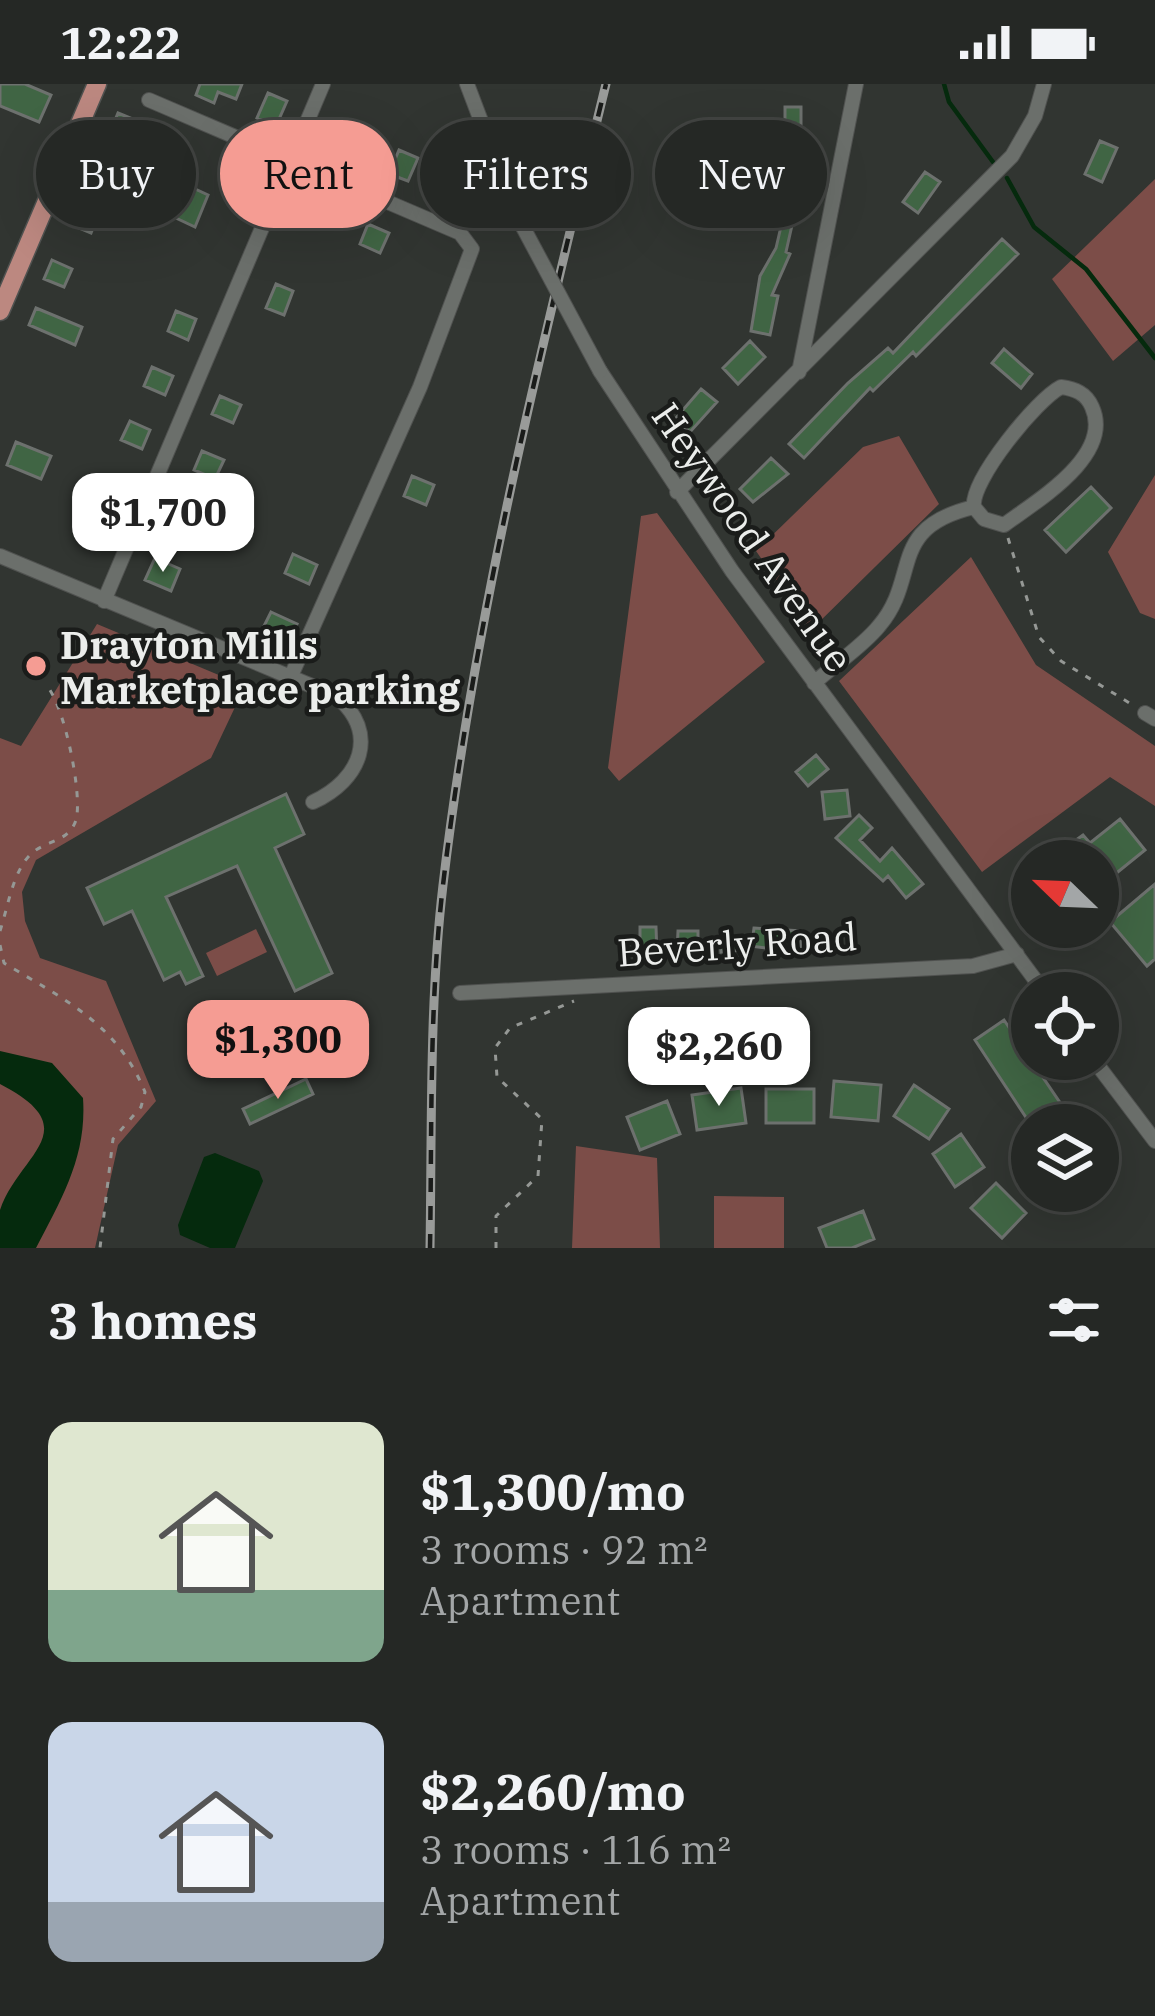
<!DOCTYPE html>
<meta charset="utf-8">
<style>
:root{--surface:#252825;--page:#2d302d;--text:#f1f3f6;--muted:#a3a6a7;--line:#424442;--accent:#f59c93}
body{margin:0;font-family:"IBM Plex Serif",serif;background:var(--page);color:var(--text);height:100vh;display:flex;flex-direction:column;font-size:45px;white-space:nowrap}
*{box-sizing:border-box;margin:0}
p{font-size:39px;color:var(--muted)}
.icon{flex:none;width:66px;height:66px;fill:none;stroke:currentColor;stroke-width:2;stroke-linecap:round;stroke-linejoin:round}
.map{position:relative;height:1164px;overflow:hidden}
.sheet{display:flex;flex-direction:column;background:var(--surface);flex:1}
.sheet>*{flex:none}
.top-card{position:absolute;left:36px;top:36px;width:1083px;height:108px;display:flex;gap:24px}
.needle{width:78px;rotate:293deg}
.tools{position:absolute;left:1011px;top:756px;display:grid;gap:24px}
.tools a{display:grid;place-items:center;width:108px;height:108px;border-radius:50%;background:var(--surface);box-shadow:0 12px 48px #0002,0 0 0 3px var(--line);font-size:60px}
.price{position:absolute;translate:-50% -102px;padding:0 27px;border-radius:24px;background:#fff;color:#222;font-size:39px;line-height:78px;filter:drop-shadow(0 3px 6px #0008)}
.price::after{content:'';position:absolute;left:50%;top:72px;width:36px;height:27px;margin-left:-18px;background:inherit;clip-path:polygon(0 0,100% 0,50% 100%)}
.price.on{background:var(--accent);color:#111}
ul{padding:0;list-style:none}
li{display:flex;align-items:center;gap:36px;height:300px;padding:0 48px}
li span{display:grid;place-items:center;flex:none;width:336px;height:240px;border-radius:24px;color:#555}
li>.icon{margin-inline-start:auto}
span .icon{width:144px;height:144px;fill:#fffc;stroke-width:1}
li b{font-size:51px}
h2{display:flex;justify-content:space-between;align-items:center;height:144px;padding:0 48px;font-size:51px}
.chip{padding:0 42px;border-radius:54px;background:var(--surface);box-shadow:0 12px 48px #0002,0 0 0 3px var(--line);font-size:42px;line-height:108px}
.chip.on{background:var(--accent);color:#111}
.status{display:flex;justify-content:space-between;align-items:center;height:84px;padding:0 60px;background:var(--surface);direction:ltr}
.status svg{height:33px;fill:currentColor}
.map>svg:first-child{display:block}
.green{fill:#7c4d48}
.water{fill:#052a0d}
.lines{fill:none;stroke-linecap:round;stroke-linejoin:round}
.stream{stroke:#052a0d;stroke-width:4.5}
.building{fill:#406544;stroke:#6d716e;stroke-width:3}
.minor-casing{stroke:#505250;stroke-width:16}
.major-casing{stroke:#505250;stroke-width:21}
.path{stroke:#959895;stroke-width:3;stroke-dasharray:6 9;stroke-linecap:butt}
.minor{stroke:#6b6f6b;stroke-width:14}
.major{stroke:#bc8880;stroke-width:18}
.rail-casing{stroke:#999b99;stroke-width:9}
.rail{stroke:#1a1c1a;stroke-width:4.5;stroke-dasharray:14;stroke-linecap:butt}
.minor-bridge-casing{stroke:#505250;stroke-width:16;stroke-linecap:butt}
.minor-bridge{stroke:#6b6f6b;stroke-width:14}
.poi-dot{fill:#f59c93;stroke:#1a1c1a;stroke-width:4.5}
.labels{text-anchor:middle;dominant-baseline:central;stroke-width:9;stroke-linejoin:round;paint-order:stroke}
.street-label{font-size:39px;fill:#ebedeb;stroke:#1a1c1a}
.poi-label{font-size:39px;font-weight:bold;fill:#ebedeb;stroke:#1a1c1a;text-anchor:start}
</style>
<div class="status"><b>12:22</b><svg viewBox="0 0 49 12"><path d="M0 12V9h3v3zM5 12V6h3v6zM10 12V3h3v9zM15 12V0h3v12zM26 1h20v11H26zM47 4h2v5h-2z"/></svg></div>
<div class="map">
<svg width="1155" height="1164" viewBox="0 0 1155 1164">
<rect width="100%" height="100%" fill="#313531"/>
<!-- green -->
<path class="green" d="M1155,95V241L1113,277L1052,195Z
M899,352L939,420L811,546L756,467L863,363Z
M1155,391V535L1140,529L1108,468Z
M657,429L765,578L619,697L608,684L641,432Z
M971,473L1036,581L1155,662V722L1110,693L982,788L839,597Z
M97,540L245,602L211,674L36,776L22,808L25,837L40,874L106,897L156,1017L118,1061L95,1164H0V654L21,662Z
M256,845L267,868L217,892L206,869Z
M576,1062L657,1074L660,1164H572Z
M714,1112L784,1113V1164H714Z"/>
<!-- water -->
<path class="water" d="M0,967L52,979L83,1014C87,1072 62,1114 36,1164H0C0,1153 0,1136 0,1126C19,1070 89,1046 0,1000Z
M215,1069L259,1087L263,1097L235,1164H210L180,1151L178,1141L204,1073Z"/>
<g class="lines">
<!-- stream -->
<path class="stream" d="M944,0L949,18L993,78
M1007,94L1034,143L1086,185L1155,274"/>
</g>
<!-- building -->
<path class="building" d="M0,0H25L51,11L39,38L0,22Z
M200,0H242L236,15L218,8L214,19L196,11Z
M268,9L287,17L276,42L257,34Z
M785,23H801V51H785Z
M118,29L150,42L135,77L208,111L195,143L83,90L96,60L104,63Z
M339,40L357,47L346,74L328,66Z
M1100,57L1117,64L1102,98L1085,90Z
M399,66L418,74L408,97L389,90Z
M925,88L940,98L918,129L903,118Z
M787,117L797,119L786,168L790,170L772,211L778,212L770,251L751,247L760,192L776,164Z
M75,121L98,131L91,149L67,139Z
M368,140L389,149L380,169L360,160Z
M1002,155L1018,170L916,272L913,268L873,307L870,304L804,374L789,360L848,299L888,264L893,269Z
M52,176L72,185L64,203L44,195Z
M276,200L293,207L284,231L266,224Z
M36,224L82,243L75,261L29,241Z
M176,227L196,235L188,256L168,247Z
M750,257L765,273L738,300L723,284Z
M1004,265L1032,290L1021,304L992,279Z
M152,283L173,292L165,311L144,302Z
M701,305L717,318L690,348L675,335Z
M220,312L241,321L233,339L212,330Z
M130,337L150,346L142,365L121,356Z
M16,358L51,372L41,395L7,381Z
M202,367L224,376L215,395L194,386Z
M771,374L788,390L753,418L740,405Z
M99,392L124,403L118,418L92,407Z
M412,392L434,401L426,421L404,412Z
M1091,403L1111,424L1066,468L1045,446Z
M180,423L203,432L195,452L172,442Z
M293,470L317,481L309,500L285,489Z
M155,474L180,485L171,507L145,496Z
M271,528L297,540L288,558L262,546Z
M816,671L828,685L808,702L796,688Z
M847,706L850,732L825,735L822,708Z
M286,710L304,750L275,764L332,889L295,907L237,782L166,813L203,892L186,900L180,888L164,896L132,827L104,840L87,804Z
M859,731L872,744L860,756L880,777L892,764L923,800L906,814L888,792L883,797L836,754Z
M1120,735L1145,766L1098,804V777H1067L1076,770L1069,761L1083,751L1090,759Z
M1155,800V875L1147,882L1110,838Z
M640,843H656L657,870L640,871Z
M754,844L801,847L800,868L742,861V866L721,868L720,856L753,852Z
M678,847H698V869H677Z
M1004,936L1065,1026L1044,1041H1031L975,956Z
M306,995L313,1010L250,1040L243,1025Z
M834,997L881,1001L878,1037L831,1033Z
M914,1001L949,1025L929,1055L894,1032Z
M741,1004L746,1039L697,1046L692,1011Z
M766,1005H814V1039H766Z
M667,1017L680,1050L640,1066L627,1033Z
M961,1050L984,1083L955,1103L933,1070Z
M996,1099L1026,1129L1002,1154L971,1124Z
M863,1127L874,1155L852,1164H827L819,1144Z"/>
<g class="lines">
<!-- minor casing -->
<g class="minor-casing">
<path id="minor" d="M467,0L517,132
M149,16L460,149L472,165L420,303L291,592
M600,287L732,487L1045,909
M799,288L856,0
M1061,303C1075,305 1086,309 1092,323C1114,372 1036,417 1004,441L984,435L974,423C970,397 1037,315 1061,303Z
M677,408L1012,72L1035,32L1044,0
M0,472L336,612C380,649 361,696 313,718
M104,517L323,0
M814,599C835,580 862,563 879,542C921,493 886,444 974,423
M1145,629L1155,635
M460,909L973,882L1017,870
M1093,975L1155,1057"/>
</g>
<!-- major casing -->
<g class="major-casing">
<path id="major" d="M0,227L97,0"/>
</g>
<!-- path -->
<path class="path" d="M1008,454L1039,553L1061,577L1136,623
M0,847C8,823 13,786 32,769C47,756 69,758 76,736C83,711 64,619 46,601
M0,861L4,879C63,915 117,939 145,1008L141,1023L113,1055L100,1164
M496,1164V1132L538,1092L542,1035L497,993L495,964L510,944L574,917"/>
<!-- minor -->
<use href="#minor" class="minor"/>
<!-- major -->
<use href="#major" class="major"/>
<!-- rail casing -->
<g class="rail-casing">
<path id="rail" d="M430,1164C432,1043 429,921 443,801C475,529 541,265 606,0"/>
</g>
<!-- rail -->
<use href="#rail" class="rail"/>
<!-- minor-bridge casing -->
<g class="minor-bridge-casing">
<path id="minor-bridge" d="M517,132L600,287"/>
</g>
<!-- minor-bridge -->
<use href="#minor-bridge" class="minor-bridge"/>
</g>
<!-- markers -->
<circle class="poi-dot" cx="36" cy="582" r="12"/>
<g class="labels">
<!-- street labels -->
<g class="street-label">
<text transform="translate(753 453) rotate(55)">Heywood Avenue</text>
<text transform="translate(737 860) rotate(-4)">Beverly Road</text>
</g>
<!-- poi labels -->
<g class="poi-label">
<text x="60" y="560">Drayton Mills<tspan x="60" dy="45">Marketplace parking</tspan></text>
</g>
</g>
</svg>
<div class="tools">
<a><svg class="needle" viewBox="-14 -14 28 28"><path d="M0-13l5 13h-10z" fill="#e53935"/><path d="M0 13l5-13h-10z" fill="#a3a6a7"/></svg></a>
<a><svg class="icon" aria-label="locate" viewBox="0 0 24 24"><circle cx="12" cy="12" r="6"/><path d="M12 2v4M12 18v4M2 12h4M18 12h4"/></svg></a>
<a><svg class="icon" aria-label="layers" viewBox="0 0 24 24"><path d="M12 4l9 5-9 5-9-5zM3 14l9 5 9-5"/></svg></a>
</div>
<b class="price" style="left:163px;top:491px">$1,700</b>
<b class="price on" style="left:278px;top:1018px">$1,300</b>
<b class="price" style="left:719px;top:1025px">$2,260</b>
<div class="top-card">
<a class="chip">Buy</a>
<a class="chip on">Rent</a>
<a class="chip">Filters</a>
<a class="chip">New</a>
</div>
</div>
<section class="sheet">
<h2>3 homes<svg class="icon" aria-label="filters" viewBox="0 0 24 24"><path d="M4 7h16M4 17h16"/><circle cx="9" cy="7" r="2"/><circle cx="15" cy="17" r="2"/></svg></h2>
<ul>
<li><span style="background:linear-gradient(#dfe7d0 70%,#7fa58c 0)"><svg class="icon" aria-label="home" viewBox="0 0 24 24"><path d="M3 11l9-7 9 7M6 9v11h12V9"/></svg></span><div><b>$1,300/mo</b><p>3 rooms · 92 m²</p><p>Apartment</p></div></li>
<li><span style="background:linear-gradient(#c9d6e8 75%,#9aa5b1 0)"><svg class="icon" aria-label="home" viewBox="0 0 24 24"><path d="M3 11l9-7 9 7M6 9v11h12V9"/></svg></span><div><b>$2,260/mo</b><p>3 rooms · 116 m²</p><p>Apartment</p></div></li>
</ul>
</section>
